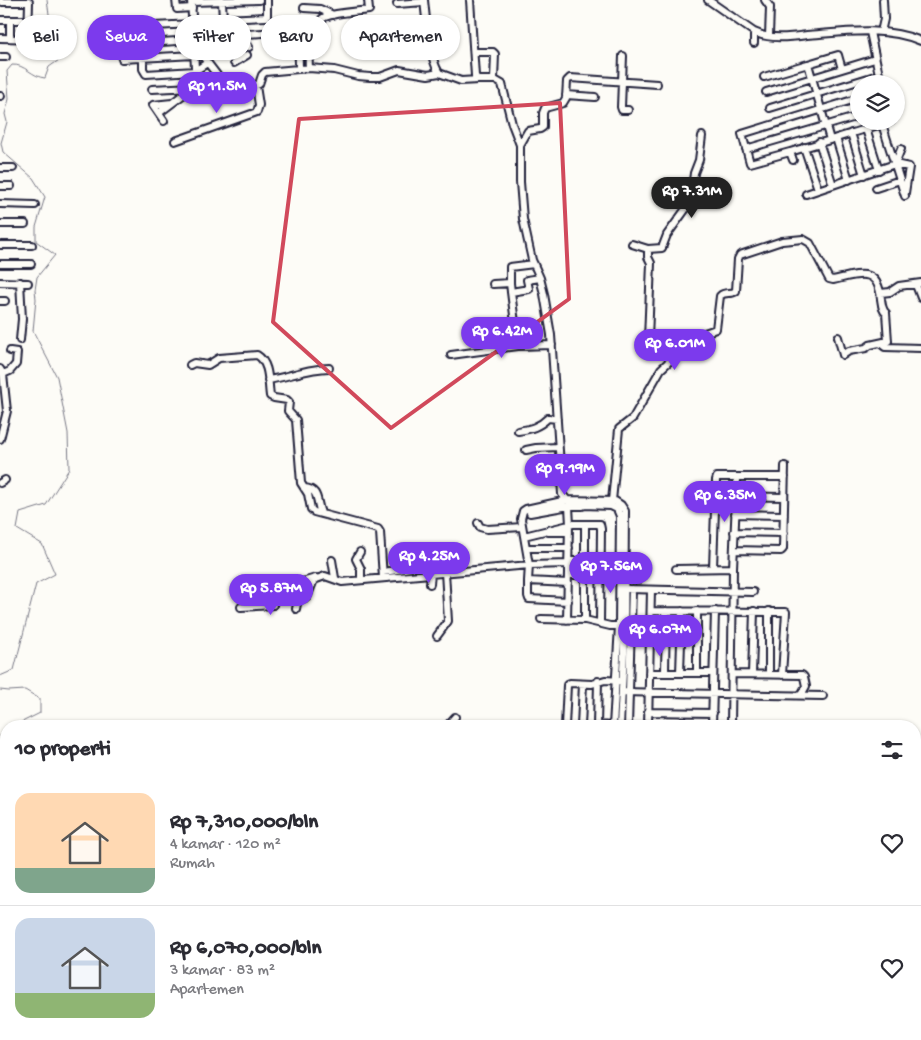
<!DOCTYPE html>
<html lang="id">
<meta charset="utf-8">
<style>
:root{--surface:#fff;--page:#f2f2f3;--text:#2b2b33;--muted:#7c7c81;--line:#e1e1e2;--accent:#7c3aed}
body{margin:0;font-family:"Gochi Hand",sans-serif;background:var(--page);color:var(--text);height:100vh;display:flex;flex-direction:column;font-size:19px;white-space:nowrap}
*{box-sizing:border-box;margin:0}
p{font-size:16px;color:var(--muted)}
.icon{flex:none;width:28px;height:28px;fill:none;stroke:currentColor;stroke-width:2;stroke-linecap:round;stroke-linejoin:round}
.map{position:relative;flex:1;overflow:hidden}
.details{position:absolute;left:0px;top:720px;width:921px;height:320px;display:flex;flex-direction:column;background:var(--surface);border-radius:20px 20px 0 0;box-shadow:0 1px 4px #0004}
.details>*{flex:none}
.hud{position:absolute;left:15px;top:15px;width:500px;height:45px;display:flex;gap:10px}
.fabs{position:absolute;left:850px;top:75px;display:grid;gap:10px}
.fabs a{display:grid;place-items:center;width:55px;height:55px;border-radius:50%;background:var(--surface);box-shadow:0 1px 4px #0004;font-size:25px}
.price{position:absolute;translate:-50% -42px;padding:0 11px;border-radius:18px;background:var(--accent);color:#fff;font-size:16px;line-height:32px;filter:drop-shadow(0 1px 2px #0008)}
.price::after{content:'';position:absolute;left:50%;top:30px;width:15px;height:11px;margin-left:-8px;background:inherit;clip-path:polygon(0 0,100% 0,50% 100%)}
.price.selected{background:#222;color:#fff}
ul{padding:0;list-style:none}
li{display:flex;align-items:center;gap:15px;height:125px;padding:0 15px}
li+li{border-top:1px solid var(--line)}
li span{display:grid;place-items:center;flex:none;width:140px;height:100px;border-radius:15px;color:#555}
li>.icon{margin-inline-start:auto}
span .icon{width:60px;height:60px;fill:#fffc;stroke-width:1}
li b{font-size:21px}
h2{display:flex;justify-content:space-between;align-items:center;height:60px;padding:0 15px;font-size:21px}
.chip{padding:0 18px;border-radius:22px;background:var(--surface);box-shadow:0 1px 4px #0004;font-size:18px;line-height:45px}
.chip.selected{background:var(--accent);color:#fff}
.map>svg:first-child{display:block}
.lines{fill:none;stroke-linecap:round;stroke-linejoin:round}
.stream{stroke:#787885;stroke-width:1}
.minor-casing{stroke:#22223b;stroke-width:10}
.minor{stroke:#fdfcf7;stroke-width:6}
.marked{fill:none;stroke:#d1495b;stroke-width:4;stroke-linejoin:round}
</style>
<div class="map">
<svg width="921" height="1040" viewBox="0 0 921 1040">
<rect width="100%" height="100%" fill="#fdfcf7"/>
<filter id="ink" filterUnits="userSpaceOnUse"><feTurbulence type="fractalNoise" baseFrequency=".02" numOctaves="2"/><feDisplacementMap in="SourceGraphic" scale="10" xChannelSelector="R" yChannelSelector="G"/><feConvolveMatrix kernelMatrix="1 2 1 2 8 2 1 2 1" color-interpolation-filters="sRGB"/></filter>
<g filter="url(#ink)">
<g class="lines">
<!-- stream -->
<path class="stream" d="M0,676L14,670L36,584L55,574L42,544L17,529L20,513L46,505L69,469L68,433L57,377L33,331L36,299L35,290L37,277L55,255L36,241V227L45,197L33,178L3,152L1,143L7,122L5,114L9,99L7,71L12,65C25,64 32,77 45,78L49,67L62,58L50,21L47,0
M0,690L9,691L25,690L40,699V713L14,726
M0,736L6,731"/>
<!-- minor casing -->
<g class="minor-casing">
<path id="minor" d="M176,0L177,9L192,8
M424,0C426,19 429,57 439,73L461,81L478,80
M470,0L475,76L478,80H495L502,84L512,124L520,145V182L523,219L532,260L540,278L544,294L551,335L562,494L567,500L615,501L621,505L625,511L624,653L620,726
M708,0L754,32C770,40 791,37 807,35C846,32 884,26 921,41
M765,0L770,7L769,36
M0,2H29L28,39
M192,2L259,0
M222,2L223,19L267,17V0
M397,4L424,2
M304,8L320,9L333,15
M231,18L232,35L263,33
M0,20H28
M298,21L299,69
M754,32V43
M870,32L881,84
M881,32L884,19L883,0
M240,34L249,47
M232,35L228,40L239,60
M0,38L39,39
M10,38V20
M135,43L134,27L193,24
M130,44L193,40
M474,52H493L495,54L494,80
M623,56L621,107L622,110H628
M0,57H6
M143,58V69L146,74L195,71L207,63
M204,58L217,75
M122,59L194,55
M234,63L247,55
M808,64L838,55L842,69
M309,68L334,70L358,76L370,77H380L399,70L428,75L439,73
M196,77L205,89
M764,77L808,64L830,140L790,152
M152,89L194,87
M242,91L259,84L262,75L265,72L309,68C308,54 310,24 325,17C337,12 356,12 369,10L368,0
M766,92L875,59
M566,95L595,97
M0,96H1
M770,108L878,75
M159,113L196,85L191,0
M164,121L153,105L172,103
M882,124L905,196
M866,129L879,170
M851,133L864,175
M836,138L849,180
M830,140L891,121
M175,141L257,112L259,105L256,86
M819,142L833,185
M520,145L528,131L540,129L543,127V113L545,108L563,103L566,98L567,81L570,78L657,84
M804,147L818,189
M746,149L859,116
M901,149L895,164L909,167L905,193
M793,160L790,152L750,163L742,134L859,98
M0,168H13
M0,186H11
M876,188L900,180
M806,194L895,164
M0,204L35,205
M0,224H25
M632,244L648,249L662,248L667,235L690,203L694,173L699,160L702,136
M0,245H32
M0,264H31
M0,282L28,283
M510,283V267L534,264
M493,284L510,283L511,292L529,289L527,280L540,278
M916,285L921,298
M511,292L518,346
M881,293L890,292L899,286L921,283
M0,301H5
M20,340L22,319L20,282
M880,343L885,347L921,348
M676,345L687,339L716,329L720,296C725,291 731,295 736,291L738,259L740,255L782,241L803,239L810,243L829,279L833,280C857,275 878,265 881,299C882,305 882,310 886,313L888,341L870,345L866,348L849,351L843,355L838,337
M451,355L518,346L552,345
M190,365L194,363L208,365L219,358L257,355C270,363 268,382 270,396L274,398L287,400L289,402L288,411L296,420L301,483L308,494L311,509L314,512L378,529L380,532L383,578
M0,369L3,374L7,411L0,439
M3,374L10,371L16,364L17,352L10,351
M268,380C288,377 309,368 329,368
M518,431C531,429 539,427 548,418L557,419
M526,450L536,448L558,447
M0,483L5,480
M304,488C320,489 316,502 321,513
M736,496L784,497
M567,500L526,509L523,511L521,519L529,565L528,581L568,583
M612,501L619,429L633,418L661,369L675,356L677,350L676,345L648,339L651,263L648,257V249
M584,505L611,506L617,509L620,516L619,626L613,726
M569,506H583L585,502
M530,513L569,506L570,525
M735,514L784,515
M478,523L480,527L487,529L522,527
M548,532H569
M734,532L784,533
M524,536L573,524H600L601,529L600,623
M526,548H569
M734,550L781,551L783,549L785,466
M360,552L356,559L361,569V580
M332,560L335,578
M569,561H586
M585,564L624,565
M713,568L716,480L717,477H737
M676,569L733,568
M383,572L439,564
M569,575H585
M528,581V596L529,599L568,601
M430,584L431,573
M628,589L753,592
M241,607L273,605L275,590L316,578
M296,609L298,599L307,597L314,580L325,576L342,582L529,565L569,564
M651,611L786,612L782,675
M541,619L585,620L610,626H622
M567,620L569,525
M585,620V524
M437,636L448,621L445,572
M639,638H650
M649,673H713
M665,673L666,611
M680,673L682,611
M697,673V611
M732,674L802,675L804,677L806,686L801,695
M752,674L754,611
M769,674V611
M622,692L823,696
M648,712L713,713
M597,725L613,726
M447,726L455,717
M565,726L567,685L570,683L592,684L605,680L621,681
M581,726L583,684
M597,726L598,681
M628,726L632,589
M648,726L651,590
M712,726L715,611
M731,726L733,568L737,477H785
M0,1027V1039
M221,1034L223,1040
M409,1034L410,1040
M268,1040H269
M675,1040V1034"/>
</g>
<!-- minor -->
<use href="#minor" class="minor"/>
</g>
</g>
<!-- marked area -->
<path class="marked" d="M560,103L569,299L391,428L273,322L299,119Z"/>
</svg>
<div class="fabs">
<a><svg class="icon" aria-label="layers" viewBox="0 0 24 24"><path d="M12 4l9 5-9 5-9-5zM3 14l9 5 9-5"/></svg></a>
</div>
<b class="price" style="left:217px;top:114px">Rp 11.5M</b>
<b class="price selected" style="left:692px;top:219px">Rp 7.31M</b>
<b class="price" style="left:502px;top:359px">Rp 6.42M</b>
<b class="price" style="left:675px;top:371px">Rp 6.01M</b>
<b class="price" style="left:565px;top:496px">Rp 9.19M</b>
<b class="price" style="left:725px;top:523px">Rp 6.35M</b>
<b class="price" style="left:429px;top:584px">Rp 4.25M</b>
<b class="price" style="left:611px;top:594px">Rp 7.56M</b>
<b class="price" style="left:271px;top:616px">Rp 5.87M</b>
<b class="price" style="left:660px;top:657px">Rp 6.07M</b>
<div class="hud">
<a class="chip">Beli</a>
<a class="chip selected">Sewa</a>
<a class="chip">Filter</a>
<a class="chip">Baru</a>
<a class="chip">Apartemen</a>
</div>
<section class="details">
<h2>10 properti<svg class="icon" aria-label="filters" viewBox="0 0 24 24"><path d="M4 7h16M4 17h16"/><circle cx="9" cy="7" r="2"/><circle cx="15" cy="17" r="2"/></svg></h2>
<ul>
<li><span style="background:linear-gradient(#ffd9b3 75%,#7fa58c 0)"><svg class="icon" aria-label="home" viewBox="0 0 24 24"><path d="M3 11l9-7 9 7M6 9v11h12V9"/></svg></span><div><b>Rp 7,310,000/bln</b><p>4 kamar · 120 m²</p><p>Rumah</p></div><svg class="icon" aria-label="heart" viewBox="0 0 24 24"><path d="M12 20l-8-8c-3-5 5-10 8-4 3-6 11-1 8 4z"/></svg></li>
<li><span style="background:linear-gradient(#c9d6e8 75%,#8fb573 0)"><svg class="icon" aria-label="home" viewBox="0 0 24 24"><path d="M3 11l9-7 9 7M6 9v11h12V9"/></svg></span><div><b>Rp 6,070,000/bln</b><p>3 kamar · 83 m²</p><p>Apartemen</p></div><svg class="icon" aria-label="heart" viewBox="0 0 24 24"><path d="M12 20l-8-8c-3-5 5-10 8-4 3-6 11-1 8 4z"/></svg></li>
</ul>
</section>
</div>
